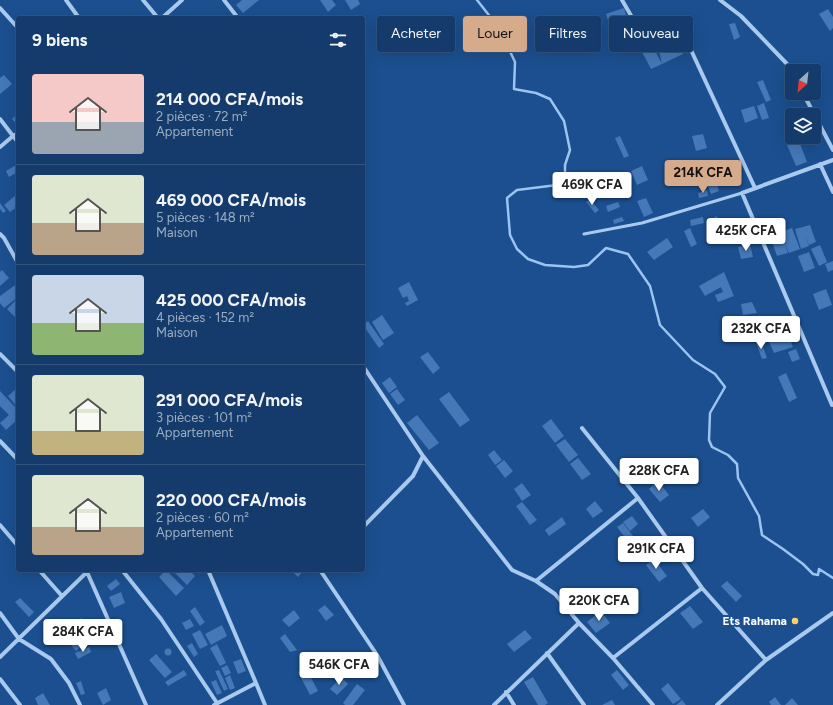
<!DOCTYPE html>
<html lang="fr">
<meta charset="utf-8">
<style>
:root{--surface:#143b6b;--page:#1d4271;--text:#f1f3f6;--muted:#9dadc1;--line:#33557e;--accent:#d6ab8b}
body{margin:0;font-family:Figtree,sans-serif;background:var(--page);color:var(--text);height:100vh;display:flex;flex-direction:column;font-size:15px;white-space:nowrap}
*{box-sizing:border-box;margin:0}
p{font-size:13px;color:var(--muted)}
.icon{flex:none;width:22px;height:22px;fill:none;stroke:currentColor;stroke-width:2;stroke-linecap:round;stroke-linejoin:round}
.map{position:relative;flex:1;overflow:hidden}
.sheet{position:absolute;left:16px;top:16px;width:349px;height:556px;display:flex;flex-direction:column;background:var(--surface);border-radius:4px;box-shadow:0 4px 16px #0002,0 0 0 1px var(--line)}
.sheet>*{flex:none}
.guide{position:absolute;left:377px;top:16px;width:380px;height:36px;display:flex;gap:8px}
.needle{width:26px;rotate:207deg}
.buttons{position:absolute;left:785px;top:64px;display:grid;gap:8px}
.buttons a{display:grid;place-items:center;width:36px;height:36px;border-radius:4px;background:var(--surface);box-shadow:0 4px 16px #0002,0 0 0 1px var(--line);font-size:20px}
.price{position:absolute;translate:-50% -34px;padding:0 9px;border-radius:4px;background:#fff;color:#222;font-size:13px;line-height:26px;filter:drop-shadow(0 1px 2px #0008)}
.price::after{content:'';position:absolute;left:50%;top:24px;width:12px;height:9px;margin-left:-6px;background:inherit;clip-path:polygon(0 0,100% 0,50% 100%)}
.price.selected{background:var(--accent);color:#111}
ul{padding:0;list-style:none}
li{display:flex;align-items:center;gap:12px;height:100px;padding:0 16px}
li+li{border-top:1px solid var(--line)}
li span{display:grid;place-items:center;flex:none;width:112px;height:80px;border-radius:4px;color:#555}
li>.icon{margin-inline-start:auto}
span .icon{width:48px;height:48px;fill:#fffc;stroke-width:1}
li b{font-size:17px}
h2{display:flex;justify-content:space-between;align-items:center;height:48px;padding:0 16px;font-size:17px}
.chip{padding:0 14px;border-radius:4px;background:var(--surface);box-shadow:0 4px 16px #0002,0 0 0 1px var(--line);font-size:14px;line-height:36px}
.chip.selected{background:var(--accent);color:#111}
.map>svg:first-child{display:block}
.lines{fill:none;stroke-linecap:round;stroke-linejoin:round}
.stream{stroke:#9cc4f0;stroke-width:2.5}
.building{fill:#4478b7}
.lane{stroke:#a9c9ee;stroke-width:3}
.street{stroke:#a9c9ee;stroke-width:4}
.poi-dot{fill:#ffd166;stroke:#1b4f8f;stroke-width:1.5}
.labels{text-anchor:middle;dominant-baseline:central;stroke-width:4;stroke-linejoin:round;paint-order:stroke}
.poi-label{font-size:12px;font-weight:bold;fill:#fff;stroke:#1b4f8f;text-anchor:end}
</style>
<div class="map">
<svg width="833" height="705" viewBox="0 0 833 705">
<rect width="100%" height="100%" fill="#1b4f8f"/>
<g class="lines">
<!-- stream -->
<path class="stream" d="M477,0L499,28L515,62L514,89L536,93L550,99L564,121L570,150L565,165V184L517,190L507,198L510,235L517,249L528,259L545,265L574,267L588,265L606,248L628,254L650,286L660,325L693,360L715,374L725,387L710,413L709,440L712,447L728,455L737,464L738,478L759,516L762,535L783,549L803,564L813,574L818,575L819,569L833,578"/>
</g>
<!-- building -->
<path class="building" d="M242,0H259L243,13L236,5Z
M320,0H332L336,5L328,12Z
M345,0H358L360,4L351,10Z
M624,8L626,15L608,20L606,14Z
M828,9L833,17V28L830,31L819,14Z
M735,23L740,37L734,40L729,24Z
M579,26L583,38L570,42L566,29Z
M634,29L637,37L629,39L626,31Z
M675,34L683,54L662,64L660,55L655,43Z
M652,45L662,64L651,69L641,50Z
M4,75L12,84L0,94V78Z
M763,80L771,100L766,102L757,82Z
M764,103L769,118L762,120L757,106Z
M754,106L758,118L745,123L741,110Z
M18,113V123L17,124L12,119Z
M703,134L707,148L696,151L692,136Z
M620,136L629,156L624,158L615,138Z
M799,141L807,162L796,166L787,145Z
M18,164V172L9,177L6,171Z
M642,166L648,180L637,185L631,171Z
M692,167L695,172L675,185L672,180Z
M715,178L719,191L711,194L706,181Z
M707,190L708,196L699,198L698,193Z
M16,195L18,198V206L10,212L4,205Z
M646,198L653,213L644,217L637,201Z
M590,199L599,210L595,213L586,202Z
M618,202L620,207L608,212L606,206Z
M0,203L6,211L3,213L0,209Z
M717,216L723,231L713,234L707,221Z
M622,217L624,221L614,224L613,220Z
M703,217L704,223L691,226L690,220Z
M810,225L816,242L809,245L805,234L809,246L801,249L795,229Z
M690,228L697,244L691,247L684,231Z
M792,228L800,249L789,253L785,244L788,253L777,256L770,236Z
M667,238L673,247L654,260L647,252Z
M750,244L753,257L741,259L738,247Z
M820,245L827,262L819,266L811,249Z
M809,252L815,268L804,272L798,256Z
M833,261V270L828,272L825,264Z
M2,270L9,278L0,286V272Z
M724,272L734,296L718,302L715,295L723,292L721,287L705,296L699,286Z
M409,282L418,300L407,306L405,303L409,301L407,296L403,298L398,288Z
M18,283V297L4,308L0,303V296Z
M826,289L832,305L819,310L813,294Z
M15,301L18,304V320L7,309Z
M752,302L757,313L743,315L741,304Z
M382,315L394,333L383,340L372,322Z
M368,321L384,344L379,348L363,325Z
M786,326L790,335L772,343L789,337L793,347L774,353L766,335Z
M761,341L767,358L762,359L756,343Z
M796,349L800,359L792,362L788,352Z
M428,352L440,368L433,374L420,357Z
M786,373L797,398L789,402L778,377Z
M390,377L397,387L389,393L382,383Z
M16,389L18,392V408L8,396Z
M397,389L405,400L398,405L390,394Z
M0,391L16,408L15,409L18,412V419L6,430L0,423L9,415L0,406Z
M449,392L470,420L460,427L439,399Z
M417,415L439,443L429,450L407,423Z
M551,419L564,436L555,443L542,426Z
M565,439L578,455L569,462L556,445Z
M494,450L502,460L495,465L488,455Z
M578,458L591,474L582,480L570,464Z
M504,460L513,471L505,478L496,466Z
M658,481L669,495L660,502L649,489Z
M522,483L531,495L522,501L514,489Z
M595,501L603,511L593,518L586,509Z
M522,502L537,520L530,525L516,506Z
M703,509L710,517L698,527L691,518Z
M632,516L638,524L630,531L623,522Z
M562,517L566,524L549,536L545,530Z
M623,523L636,540L630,544L617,527Z
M654,559L667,576L659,582L646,565Z
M166,570L184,588L176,596L159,577Z
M172,570H189L195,576L187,585Z
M291,570H304L298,577Z
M116,579L120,584L111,591L107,586Z
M727,581L742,596L736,602L721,586Z
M121,592L125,603L114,608L109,597Z
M20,598L34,612L29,617L15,602Z
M325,605L334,615L326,621L318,610Z
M690,606L703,622L693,629L680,613Z
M195,607L204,621L205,622L200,626L190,611Z
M294,610L300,618L289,627L282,620Z
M601,611L610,623L596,633L587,622Z
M81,618L95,635L90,639L76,623Z
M190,619L194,626L186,630L182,623Z
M222,625L227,636L211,645L205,634Z
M200,630L208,645L200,649L192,634Z
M525,630L532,638L514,652L507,644Z
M285,634L297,650L290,652L280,638Z
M83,635L88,641L76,651L71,645Z
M192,643L198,654L194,657L187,646Z
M217,644L226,663L220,666L210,648Z
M89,647L91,652L78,659L75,653Z
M164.5 652a3.5 3.5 0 1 1 7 0a3.5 3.5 0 1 1-7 0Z
M156,654L172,672L165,678L149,660Z
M241,659L246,671L238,674L233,662Z
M227,665L231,673L225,676L221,668Z
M306,668L318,691L310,695L298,672Z
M184,670L187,675L168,686L165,682Z
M219,670L228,689L224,691L215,671Z
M617,670L629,685L623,690L611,675Z
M230,675L235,688L230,690L225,678Z
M341,677L348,684L337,695L330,689Z
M533,677L548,703L545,705H538L524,682Z
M216,680L222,693L217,695L211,682Z
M81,681L85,694L81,695L76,683Z
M668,683L681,699L673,704L661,689Z
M357,684L365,690L353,705H345L343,703Z
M106,688L111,700L103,705L97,693Z
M43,693L50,705H38L35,698Z
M775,697L781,705H771L769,702Z
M792,698L798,705H785Z
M612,700L615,705H602Z
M682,700L686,705H676Z"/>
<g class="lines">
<!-- lane -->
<path class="lane" d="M584,234L642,223L742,193"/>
<!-- street -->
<path class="street" d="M66,0L79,18
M143,0L158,18
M224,0L238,18
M622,0L637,26L678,22L755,188
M720,0L741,16L788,65L792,72
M0,8L18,28
M162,18L182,0
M803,93L833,150
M0,119L13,136L0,147
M18,133L13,136L18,142
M820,164L833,192
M0,234L4,238L18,263
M0,354L18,372
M363,366L423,456L512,570L536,581L555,594L579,623
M832,405L742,193L833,160
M582,428L638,498L702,588L766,660
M0,441L18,460
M0,525L18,546
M363,527L413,476L423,456
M39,570L62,596
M122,570L161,619L217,703
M208,570L256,683L214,705
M320,570L377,655L404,705
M87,572L146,705
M536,581L638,498
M0,613L19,639L51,659L69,683L80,705
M547,653L584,705
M0,657L88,571
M613,658L702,588
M0,679L20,705
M256,683L265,705
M506,692L514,705
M494,705L579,623L613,658L653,705
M717,705L766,660L833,613"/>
</g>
<!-- markers -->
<circle class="poi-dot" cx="795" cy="621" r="4"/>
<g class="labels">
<!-- poi labels -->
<g class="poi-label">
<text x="787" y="621">Ets Rahama</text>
</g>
</g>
</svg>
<div class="buttons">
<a><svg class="needle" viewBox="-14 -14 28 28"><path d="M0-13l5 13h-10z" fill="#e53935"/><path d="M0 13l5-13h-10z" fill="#9dadc1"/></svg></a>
<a><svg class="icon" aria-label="layers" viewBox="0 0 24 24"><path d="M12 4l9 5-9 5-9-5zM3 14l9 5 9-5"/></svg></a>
</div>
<b class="price selected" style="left:703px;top:194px">214K CFA</b>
<b class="price" style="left:592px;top:206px">469K CFA</b>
<b class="price" style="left:746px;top:252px">425K CFA</b>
<b class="price" style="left:761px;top:350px">232K CFA</b>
<b class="price" style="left:659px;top:492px">228K CFA</b>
<b class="price" style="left:656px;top:570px">291K CFA</b>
<b class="price" style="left:599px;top:622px">220K CFA</b>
<b class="price" style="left:83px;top:653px">284K CFA</b>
<b class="price" style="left:339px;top:686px">546K CFA</b>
<div class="guide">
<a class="chip">Acheter</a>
<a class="chip selected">Louer</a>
<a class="chip">Filtres</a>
<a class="chip">Nouveau</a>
</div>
<section class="sheet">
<h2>9 biens<svg class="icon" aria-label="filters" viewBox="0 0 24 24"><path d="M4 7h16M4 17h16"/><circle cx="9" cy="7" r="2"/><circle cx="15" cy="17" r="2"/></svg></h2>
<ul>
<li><span style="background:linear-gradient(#f6c9c9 60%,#9aa5b1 0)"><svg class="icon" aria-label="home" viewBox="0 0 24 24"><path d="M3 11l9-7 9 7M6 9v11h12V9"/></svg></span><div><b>214 000 CFA/mois</b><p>2 pièces · 72 m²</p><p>Appartement</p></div></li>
<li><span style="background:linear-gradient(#dfe7d0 60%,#b9a48a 0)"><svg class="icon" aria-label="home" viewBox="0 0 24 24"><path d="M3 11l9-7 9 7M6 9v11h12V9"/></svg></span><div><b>469 000 CFA/mois</b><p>5 pièces · 148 m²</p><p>Maison</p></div></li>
<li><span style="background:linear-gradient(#c9d6e8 60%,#8fb573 0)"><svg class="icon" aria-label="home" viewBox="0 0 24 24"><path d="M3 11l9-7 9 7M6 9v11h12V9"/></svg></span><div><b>425 000 CFA/mois</b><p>4 pièces · 152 m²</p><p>Maison</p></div></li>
<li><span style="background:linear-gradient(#dfe7d0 70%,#c2b280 0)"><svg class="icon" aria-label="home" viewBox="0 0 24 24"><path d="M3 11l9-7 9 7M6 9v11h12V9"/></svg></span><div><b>291 000 CFA/mois</b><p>3 pièces · 101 m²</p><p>Appartement</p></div></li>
<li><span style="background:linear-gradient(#dfe7d0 65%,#b9a48a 0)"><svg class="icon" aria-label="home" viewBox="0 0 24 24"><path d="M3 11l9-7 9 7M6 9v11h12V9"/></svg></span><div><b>220 000 CFA/mois</b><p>2 pièces · 60 m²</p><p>Appartement</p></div></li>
</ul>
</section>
</div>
